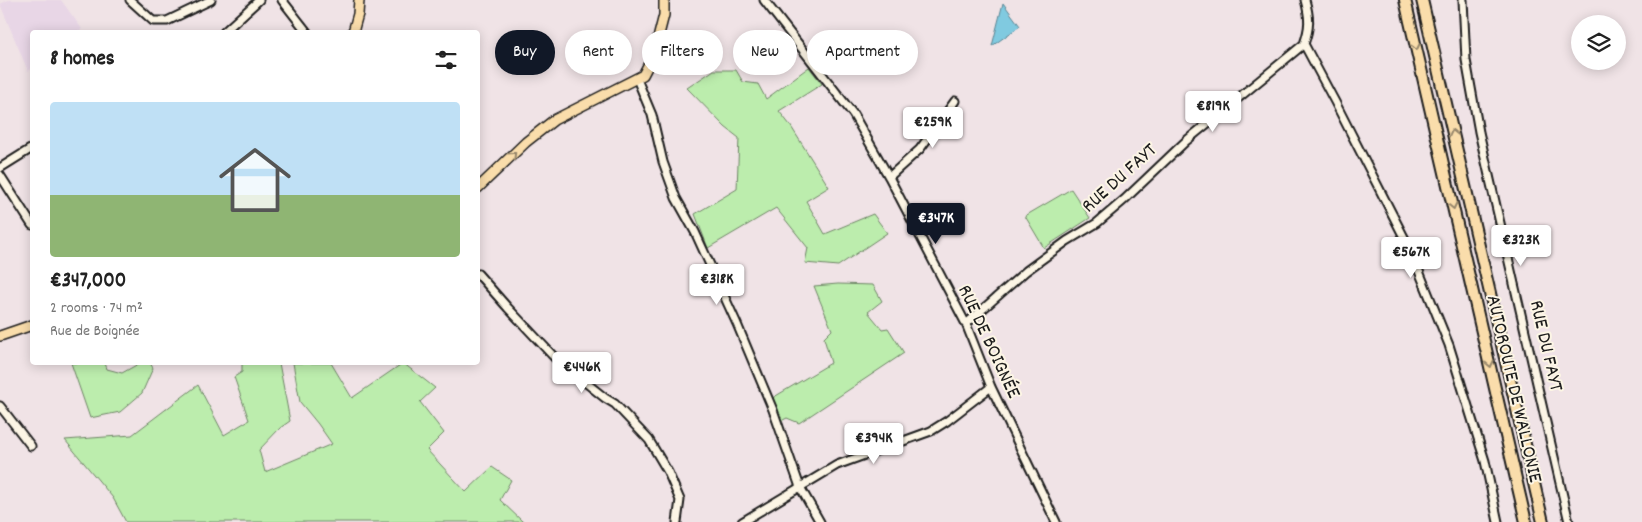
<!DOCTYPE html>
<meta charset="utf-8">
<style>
:root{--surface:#fff;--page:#f6f6f6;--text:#222;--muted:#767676;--line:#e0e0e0;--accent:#111827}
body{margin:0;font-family:Dekko,sans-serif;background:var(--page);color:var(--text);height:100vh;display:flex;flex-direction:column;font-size:19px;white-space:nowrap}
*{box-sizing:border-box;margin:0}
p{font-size:16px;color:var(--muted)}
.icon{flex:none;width:28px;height:28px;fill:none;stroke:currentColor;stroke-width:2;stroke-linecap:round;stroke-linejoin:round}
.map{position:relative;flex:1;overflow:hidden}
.sheet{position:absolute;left:30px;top:30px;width:450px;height:335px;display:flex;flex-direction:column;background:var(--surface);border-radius:5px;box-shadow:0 2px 12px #0003}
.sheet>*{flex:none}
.hud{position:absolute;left:495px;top:30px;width:475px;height:45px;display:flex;gap:10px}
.tools{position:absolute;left:1571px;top:15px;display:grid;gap:10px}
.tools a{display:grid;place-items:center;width:55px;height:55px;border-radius:50%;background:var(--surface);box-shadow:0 2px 12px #0003;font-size:25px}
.price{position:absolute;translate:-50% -42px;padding:0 11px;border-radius:5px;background:#fff;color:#222;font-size:16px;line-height:32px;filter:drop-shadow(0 1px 2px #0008)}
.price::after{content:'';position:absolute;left:50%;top:30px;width:15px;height:11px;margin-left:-8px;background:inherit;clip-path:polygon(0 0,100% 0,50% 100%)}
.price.on{background:var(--accent);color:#fff}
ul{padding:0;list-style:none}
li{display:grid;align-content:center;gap:10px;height:265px;padding:0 20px}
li+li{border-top:1px solid var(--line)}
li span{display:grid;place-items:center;height:155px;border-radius:5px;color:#555}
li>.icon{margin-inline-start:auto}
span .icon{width:90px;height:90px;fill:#fffc;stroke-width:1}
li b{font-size:21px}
h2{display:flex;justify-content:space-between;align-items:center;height:60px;padding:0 20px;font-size:21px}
.tag{padding:0 18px;border-radius:22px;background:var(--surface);box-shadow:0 2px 12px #0003;font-size:18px;line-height:45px}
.tag.on{background:var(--accent);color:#fff}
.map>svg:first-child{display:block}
.built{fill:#e8d6e6}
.green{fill:#bcedad;stroke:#6c8464}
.water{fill:#80cae0;stroke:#588492}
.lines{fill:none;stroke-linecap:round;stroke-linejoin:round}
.minor-casing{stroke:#1c1c1c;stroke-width:11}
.major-casing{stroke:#1c1c1c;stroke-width:12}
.highway-casing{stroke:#1c1c1c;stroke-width:14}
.minor{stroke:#fcf5e5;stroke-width:7}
.major{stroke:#faddab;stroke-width:9}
.highway{stroke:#faddab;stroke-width:10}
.oneway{stroke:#96866b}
.labels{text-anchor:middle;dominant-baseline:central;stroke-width:4;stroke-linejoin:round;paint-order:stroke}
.street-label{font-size:20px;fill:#1c1c1c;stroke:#fcf5e5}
</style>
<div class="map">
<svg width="1642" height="522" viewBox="0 0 1642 522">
<rect width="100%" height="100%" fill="#f0e3e6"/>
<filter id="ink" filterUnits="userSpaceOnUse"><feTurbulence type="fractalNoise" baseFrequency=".02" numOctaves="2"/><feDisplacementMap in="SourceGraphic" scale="10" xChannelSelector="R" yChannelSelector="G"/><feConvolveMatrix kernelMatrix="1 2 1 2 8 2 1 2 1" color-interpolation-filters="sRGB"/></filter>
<g filter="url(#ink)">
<!-- built -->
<path class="built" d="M9,0H61L82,29L76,32H32V69L28,71L0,4Z"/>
<!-- green -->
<path class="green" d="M809,67L822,84L779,111L790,125L829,187L806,201L825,234L873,214L887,233L838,266L805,263L808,248L776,208L708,248L695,214L737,189L739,138L725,127L687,88L714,70H736L743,82L758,84L766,99Z
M1071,189L1090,218L1044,248L1025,216Z
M838,284L873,285L882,301L868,312L882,329L888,328L904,353L799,423L787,418L781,421L769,400L831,363L824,338L832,330L814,286Z
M71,363H105L107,369L122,373L140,363H150L153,368L142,393L120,412L90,418Z
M242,363H279L290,421L280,428L259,450L265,472L332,444L318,424L300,402L293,363H331L352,398L403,363L435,388L420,402L444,433L427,450L466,492L492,467L511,480L500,500L523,522H126L113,498L65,440L132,435L198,385L224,435L249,420L234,377L242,372Z"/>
<!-- water -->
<path class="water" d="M1003,3L1020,26L992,46Z"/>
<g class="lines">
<!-- minor casing -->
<g class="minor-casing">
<path id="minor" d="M130,0L153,21H167L211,0
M282,0L307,32
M764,0L853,114L889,177L966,324L991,387L1056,522
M1463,0L1466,60L1479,132L1569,522
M224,32L259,0
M1304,44L1335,102L1410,249L1449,345L1485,461L1498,522
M637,79L652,115L663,162L676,198L695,232L737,324L773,410L800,487L820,522
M0,168L32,148
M0,175L32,225
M889,177L920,149L955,101
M478,274L508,308L555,358L605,398L615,404L649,440L668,472L680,500L677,522
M966,324L1026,271L1067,241L1097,223L1124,200L1186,141L1304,44C1310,27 1310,18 1305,0
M0,406L31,446
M742,522L837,465L931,431L947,421L991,387"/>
</g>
<!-- major casing -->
<g class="major-casing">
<path id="major" d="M353,32L358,14L359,0
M478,188L526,142L554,120L643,75L654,54L664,15V0
M0,336L32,325"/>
</g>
<!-- highway casing -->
<g class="highway-casing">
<path id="highway" d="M1405,0L1526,522
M1422,0L1543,522"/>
</g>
<!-- minor -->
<use href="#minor" class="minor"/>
<!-- major -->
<use href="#major" class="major"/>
<!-- highway -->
<use href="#highway" class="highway"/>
</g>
<!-- one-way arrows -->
<defs><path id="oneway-chevron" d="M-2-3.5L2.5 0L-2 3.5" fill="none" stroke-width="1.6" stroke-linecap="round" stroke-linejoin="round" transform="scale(1.25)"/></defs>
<g class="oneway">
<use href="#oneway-chevron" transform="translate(1416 47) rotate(77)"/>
<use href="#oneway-chevron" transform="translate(1453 133) rotate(-103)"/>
<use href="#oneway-chevron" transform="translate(513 155) rotate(-44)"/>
<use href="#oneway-chevron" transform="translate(1453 206) rotate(77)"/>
<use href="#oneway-chevron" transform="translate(1490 364) rotate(77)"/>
</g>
</g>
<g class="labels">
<!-- street labels -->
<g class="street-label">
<text transform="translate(1120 179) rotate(-42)">RUE DU FAYT</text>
<text transform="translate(988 342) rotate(65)">RUE DE BOIGNÉE</text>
<text transform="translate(1545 346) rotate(77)">RUE DU FAYT</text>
<text transform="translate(1513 389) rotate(77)">AUTOROUTE DE WALLONIE</text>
</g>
</g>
</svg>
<div class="tools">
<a><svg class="icon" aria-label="layers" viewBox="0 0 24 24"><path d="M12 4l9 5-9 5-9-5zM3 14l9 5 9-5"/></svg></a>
</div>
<b class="price" style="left:1213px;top:133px">€819K</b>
<b class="price" style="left:933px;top:149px">€259K</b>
<b class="price on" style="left:936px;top:245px">€347K</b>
<b class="price" style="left:1521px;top:267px">€323K</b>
<b class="price" style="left:1411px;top:279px">€567K</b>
<b class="price" style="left:717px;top:306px">€318K</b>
<b class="price" style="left:582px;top:394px">€446K</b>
<b class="price" style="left:874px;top:465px">€394K</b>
<div class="hud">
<a class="tag on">Buy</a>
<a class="tag">Rent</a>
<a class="tag">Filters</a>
<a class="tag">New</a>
<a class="tag">Apartment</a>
</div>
<section class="sheet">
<h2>8 homes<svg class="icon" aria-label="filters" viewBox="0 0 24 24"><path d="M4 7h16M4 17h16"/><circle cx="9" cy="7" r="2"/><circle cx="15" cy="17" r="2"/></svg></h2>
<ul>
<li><span style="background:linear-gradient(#bfe0f5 60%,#8fb573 0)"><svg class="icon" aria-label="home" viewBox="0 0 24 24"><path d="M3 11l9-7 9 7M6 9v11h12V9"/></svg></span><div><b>€347,000</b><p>2 rooms · 74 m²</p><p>Rue de Boignée</p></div></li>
</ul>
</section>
</div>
